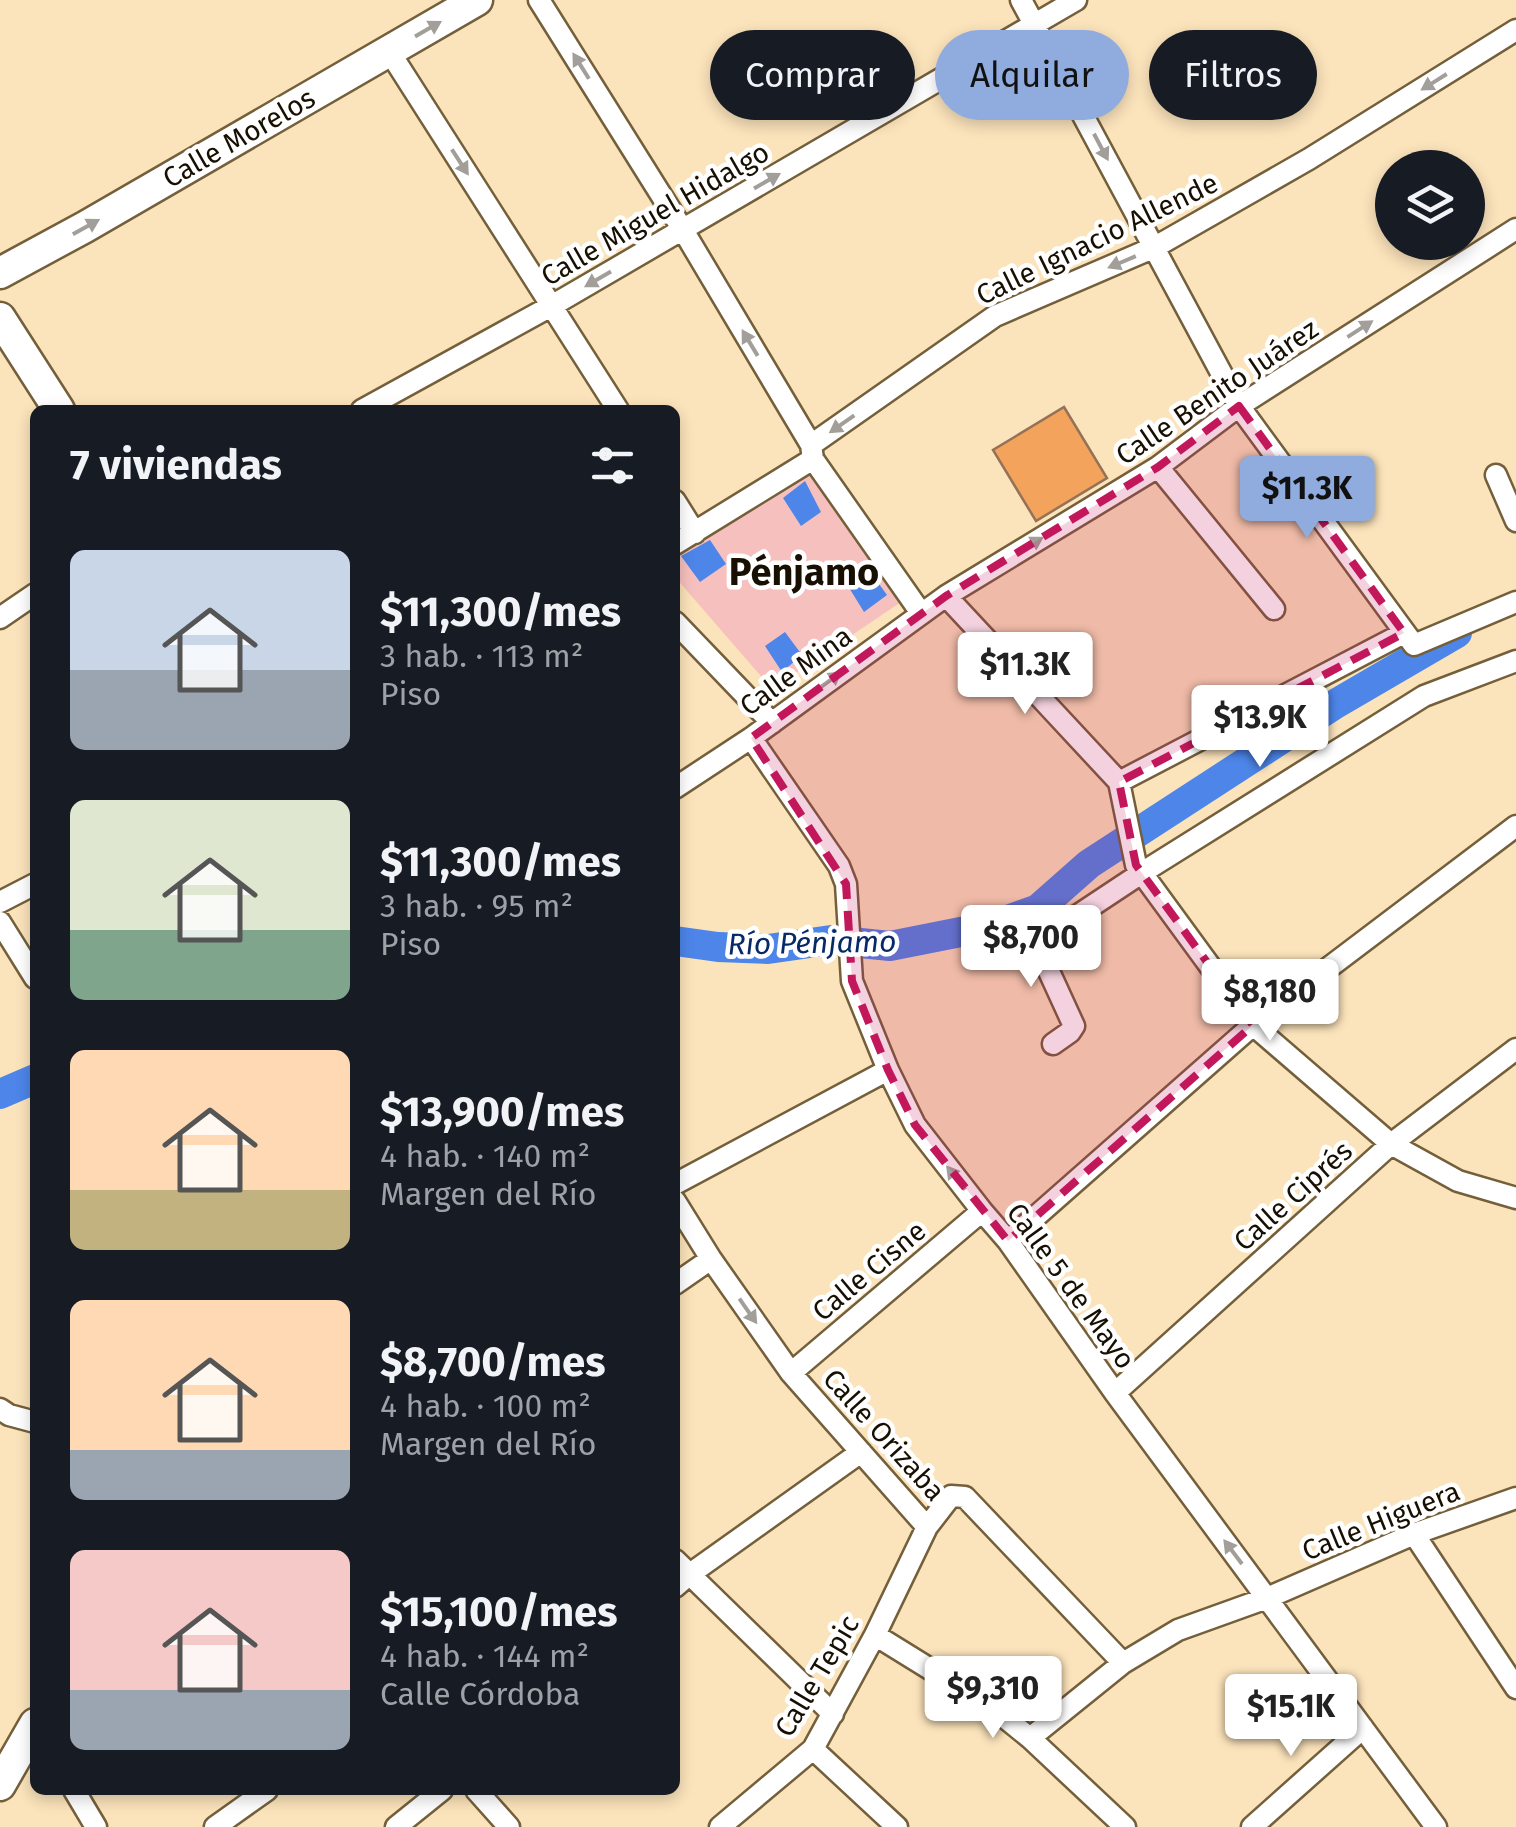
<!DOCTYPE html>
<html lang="es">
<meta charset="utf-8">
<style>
:root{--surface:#171b24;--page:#242831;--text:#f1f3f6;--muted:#9ea1a6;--accent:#90acdf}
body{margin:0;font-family:"Fira Sans",sans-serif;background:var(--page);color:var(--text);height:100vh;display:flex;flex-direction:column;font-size:38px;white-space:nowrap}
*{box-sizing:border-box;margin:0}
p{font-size:32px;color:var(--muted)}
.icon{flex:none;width:55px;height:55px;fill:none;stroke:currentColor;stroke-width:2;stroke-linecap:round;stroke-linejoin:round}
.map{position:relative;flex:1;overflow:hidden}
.sheet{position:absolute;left:30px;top:405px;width:650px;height:1390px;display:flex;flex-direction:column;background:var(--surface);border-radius:15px;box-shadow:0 5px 15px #0003}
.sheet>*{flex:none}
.banner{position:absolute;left:710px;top:30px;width:655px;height:90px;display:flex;gap:20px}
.fabs{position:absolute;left:1375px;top:150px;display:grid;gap:20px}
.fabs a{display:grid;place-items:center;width:110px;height:110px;border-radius:50%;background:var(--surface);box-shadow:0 5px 15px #0003;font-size:50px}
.price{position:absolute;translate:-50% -85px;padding:0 22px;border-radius:10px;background:#fff;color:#222;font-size:32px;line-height:65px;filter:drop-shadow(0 2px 5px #0008)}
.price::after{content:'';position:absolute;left:50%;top:60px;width:30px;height:22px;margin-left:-15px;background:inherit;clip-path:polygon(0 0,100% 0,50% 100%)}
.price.selected{background:var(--accent);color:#111}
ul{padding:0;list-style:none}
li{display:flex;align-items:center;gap:30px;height:250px;padding:0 40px}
li span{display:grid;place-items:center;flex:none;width:280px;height:200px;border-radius:15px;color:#555}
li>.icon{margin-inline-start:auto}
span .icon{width:120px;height:120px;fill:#fffc;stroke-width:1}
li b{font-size:42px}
h2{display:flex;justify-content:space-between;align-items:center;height:120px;padding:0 40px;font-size:42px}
.tag{padding:0 35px;border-radius:45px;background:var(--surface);box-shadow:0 5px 15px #0003;font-size:35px;line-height:90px}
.tag.selected{background:var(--accent);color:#111}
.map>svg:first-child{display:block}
.green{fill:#f6c0be}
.water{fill:#4d85e9}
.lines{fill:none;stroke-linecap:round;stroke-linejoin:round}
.river{stroke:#4d85e9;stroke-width:30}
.building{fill:#f3a35b;stroke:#947256;stroke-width:2.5}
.street-casing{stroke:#745f3b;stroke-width:25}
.secondary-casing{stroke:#745f3b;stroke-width:35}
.street{stroke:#fff;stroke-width:20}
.secondary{stroke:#fff;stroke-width:30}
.oneway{fill:#a29f9a}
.marked{fill:#c2185b;fill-opacity:0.2;stroke:#c2185b;stroke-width:8;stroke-dasharray:20 12;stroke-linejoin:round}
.labels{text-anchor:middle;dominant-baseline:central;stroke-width:9;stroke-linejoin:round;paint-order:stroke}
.street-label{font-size:28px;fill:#170f02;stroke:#fff}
.water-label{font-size:30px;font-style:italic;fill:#072967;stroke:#fff}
.district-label{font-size:38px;font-weight:bold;fill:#170f02;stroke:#fff}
</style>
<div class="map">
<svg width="1516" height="1827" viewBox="0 0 1516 1827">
<rect width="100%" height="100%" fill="#fbe3bb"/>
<!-- green -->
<path class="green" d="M809,463L907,598L772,689L675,577V548Z"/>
<!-- water -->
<path class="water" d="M805,481L821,512L801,526L783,498Z
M710,540L726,564L700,582L681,556Z
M869,570L887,595L864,612L848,586Z
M785,632L802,655L782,672L765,646Z"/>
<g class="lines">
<!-- river -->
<path class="river" d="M675,941L718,947L768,949L831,940L890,946L991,926L1038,909L1089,864L1337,703L1457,633
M0,1094L35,1079"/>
</g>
<!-- building -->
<path class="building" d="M1064,407L1107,478L1036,521L993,450Z"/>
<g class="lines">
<!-- street casing -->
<g class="street-casing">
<path id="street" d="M539,0L683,230L811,445L813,459L921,613
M1021,0L1239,406L1414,645L1516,602
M389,51L618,410
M362,410L553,305L1076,0
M811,445L995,316L1155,247L1309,159L1516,30
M1158,467L1274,609
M1496,475L1516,521
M675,501L695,533
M675,544L813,459
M946,596L1119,782L1136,865L1253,1025L1391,1144L1458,1181L1516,1198
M0,618L35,594
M675,622L772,723
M751,738L839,866L846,884L852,981L888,1070L915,1125L982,1211L1008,1241L1115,1393L1436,1827
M1119,782L1404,633
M675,788L751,738L946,596L1158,467L1239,406L1516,229
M0,902L35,884
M0,922L35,978
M1053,1044L1070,1032L1074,1026L1036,943L1143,872L1424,696L1516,661
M675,1184L888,1070
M675,1201L711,1259L791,1373L927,1527
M1008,1241L1253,1025L1516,826
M675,1284L711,1259
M791,1373L982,1211
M1115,1393L1391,1144L1516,1049
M0,1409L9,1415L35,1422
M1414,1534L1516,1688
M675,1560L833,1714
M675,1587L690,1574L861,1452
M875,1635L993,1708L1030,1738L1125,1827
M1030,1738L1123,1663L1178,1630L1267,1598L1414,1534L1516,1498
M813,1749L897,1827
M74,1790L96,1827
M476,1790L509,1827
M215,1827L267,1790
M396,1827L442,1790
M720,1827L813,1749L875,1635L927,1527L951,1496L965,1497L1123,1663
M1252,1827L1363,1728"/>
</g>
<!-- secondary casing -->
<g class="secondary-casing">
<path id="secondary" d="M0,273L85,227L477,0
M0,318L59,410
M0,1785L35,1724"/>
</g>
<!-- street -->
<use href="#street" class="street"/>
<!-- secondary -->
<use href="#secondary" class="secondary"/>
</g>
<!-- one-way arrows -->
<defs><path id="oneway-solid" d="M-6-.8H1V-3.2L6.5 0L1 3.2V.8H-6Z" transform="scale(2.5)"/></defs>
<g class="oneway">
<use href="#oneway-solid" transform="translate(428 29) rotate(-30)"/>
<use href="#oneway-solid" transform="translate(581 66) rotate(-122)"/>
<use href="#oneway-solid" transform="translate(1434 82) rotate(148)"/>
<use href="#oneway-solid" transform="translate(1101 147) rotate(62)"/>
<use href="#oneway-solid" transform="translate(460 162) rotate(57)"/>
<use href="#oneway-solid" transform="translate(767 181) rotate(-30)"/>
<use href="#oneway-solid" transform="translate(86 227) rotate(-29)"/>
<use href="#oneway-solid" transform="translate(1122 262) rotate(157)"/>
<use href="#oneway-solid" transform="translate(598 279) rotate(150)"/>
<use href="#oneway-solid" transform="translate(1360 329) rotate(-33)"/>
<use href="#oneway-solid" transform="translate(750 343) rotate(-121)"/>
<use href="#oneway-solid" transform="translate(842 424) rotate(145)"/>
<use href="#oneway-solid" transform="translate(1030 545) rotate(-31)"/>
<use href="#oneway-solid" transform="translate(829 681) rotate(-36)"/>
<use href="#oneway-solid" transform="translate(956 1178) rotate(-128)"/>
<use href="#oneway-solid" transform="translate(748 1311) rotate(55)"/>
<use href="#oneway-solid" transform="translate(1233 1552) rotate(-127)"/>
</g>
<!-- marked area -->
<path class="marked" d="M1239,406L1404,633L1119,782L1136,865L1253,1025L1008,1241L915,1125L888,1070L852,981L846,884L751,738L946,596L1158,467Z"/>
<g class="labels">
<!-- street labels -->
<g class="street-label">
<text transform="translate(239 138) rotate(-30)">Calle Morelos</text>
<text transform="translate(655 214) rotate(-30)">Calle Miguel Hidalgo</text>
<text transform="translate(1097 239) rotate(-26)">Calle Ignacio Allende</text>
<text transform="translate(1217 392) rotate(-34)">Calle Benito Juárez</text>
<text transform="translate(796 671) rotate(-36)">Calle Mina</text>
<text transform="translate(1293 1196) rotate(-42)">Calle Ciprés</text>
<text transform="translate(869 1271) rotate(-40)">Calle Cisne</text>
<text transform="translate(1071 1286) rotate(54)">Calle 5 de Mayo</text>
<text transform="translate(884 1435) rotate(48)">Calle Orizaba</text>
<text transform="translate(1381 1521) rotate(-22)">Calle Higuera</text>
<text transform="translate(817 1676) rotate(-59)">Calle Tepic</text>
</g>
<!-- water labels -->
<g class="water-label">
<text transform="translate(812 943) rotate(-1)">Río Pénjamo</text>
</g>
<!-- district labels -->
<g class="district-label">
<text x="804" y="572">Pénjamo</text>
</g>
</g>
</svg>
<div class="fabs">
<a><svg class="icon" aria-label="layers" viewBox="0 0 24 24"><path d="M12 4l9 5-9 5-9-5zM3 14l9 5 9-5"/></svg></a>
</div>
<b class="price selected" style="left:1307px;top:541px">$11.3K</b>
<b class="price" style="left:1025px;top:717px">$11.3K</b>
<b class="price" style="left:1260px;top:770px">$13.9K</b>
<b class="price" style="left:1031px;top:990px">$8,700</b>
<b class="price" style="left:1270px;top:1044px">$8,180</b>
<b class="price" style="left:993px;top:1741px">$9,310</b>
<b class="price" style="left:1291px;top:1759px">$15.1K</b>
<div class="banner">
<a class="tag">Comprar</a>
<a class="tag selected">Alquilar</a>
<a class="tag">Filtros</a>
</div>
<section class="sheet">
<h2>7 viviendas<svg class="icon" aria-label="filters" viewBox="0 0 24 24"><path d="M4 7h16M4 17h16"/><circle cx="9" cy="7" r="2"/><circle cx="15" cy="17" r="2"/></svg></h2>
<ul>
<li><span style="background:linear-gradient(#c9d6e8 60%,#9aa5b1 0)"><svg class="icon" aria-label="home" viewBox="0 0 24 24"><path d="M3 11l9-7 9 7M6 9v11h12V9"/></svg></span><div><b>$11,300/mes</b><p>3 hab. · 113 m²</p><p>Piso</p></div></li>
<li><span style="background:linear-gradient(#dfe7d0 65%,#7fa58c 0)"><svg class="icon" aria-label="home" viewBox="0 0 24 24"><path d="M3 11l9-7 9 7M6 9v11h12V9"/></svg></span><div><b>$11,300/mes</b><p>3 hab. · 95 m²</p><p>Piso</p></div></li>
<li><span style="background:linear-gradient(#ffd9b3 70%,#c2b280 0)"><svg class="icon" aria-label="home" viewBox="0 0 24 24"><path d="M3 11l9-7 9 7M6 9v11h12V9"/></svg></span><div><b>$13,900/mes</b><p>4 hab. · 140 m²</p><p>Margen del Río</p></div></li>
<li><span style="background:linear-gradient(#ffd9b3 75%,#9aa5b1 0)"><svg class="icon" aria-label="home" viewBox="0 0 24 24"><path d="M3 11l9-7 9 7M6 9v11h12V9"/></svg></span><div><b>$8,700/mes</b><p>4 hab. · 100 m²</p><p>Margen del Río</p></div></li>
<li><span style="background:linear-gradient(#f6c9c9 70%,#9aa5b1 0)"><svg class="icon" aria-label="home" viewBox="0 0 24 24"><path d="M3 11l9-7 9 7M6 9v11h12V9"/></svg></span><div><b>$15,100/mes</b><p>4 hab. · 144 m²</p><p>Calle Córdoba</p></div></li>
</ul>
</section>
</div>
